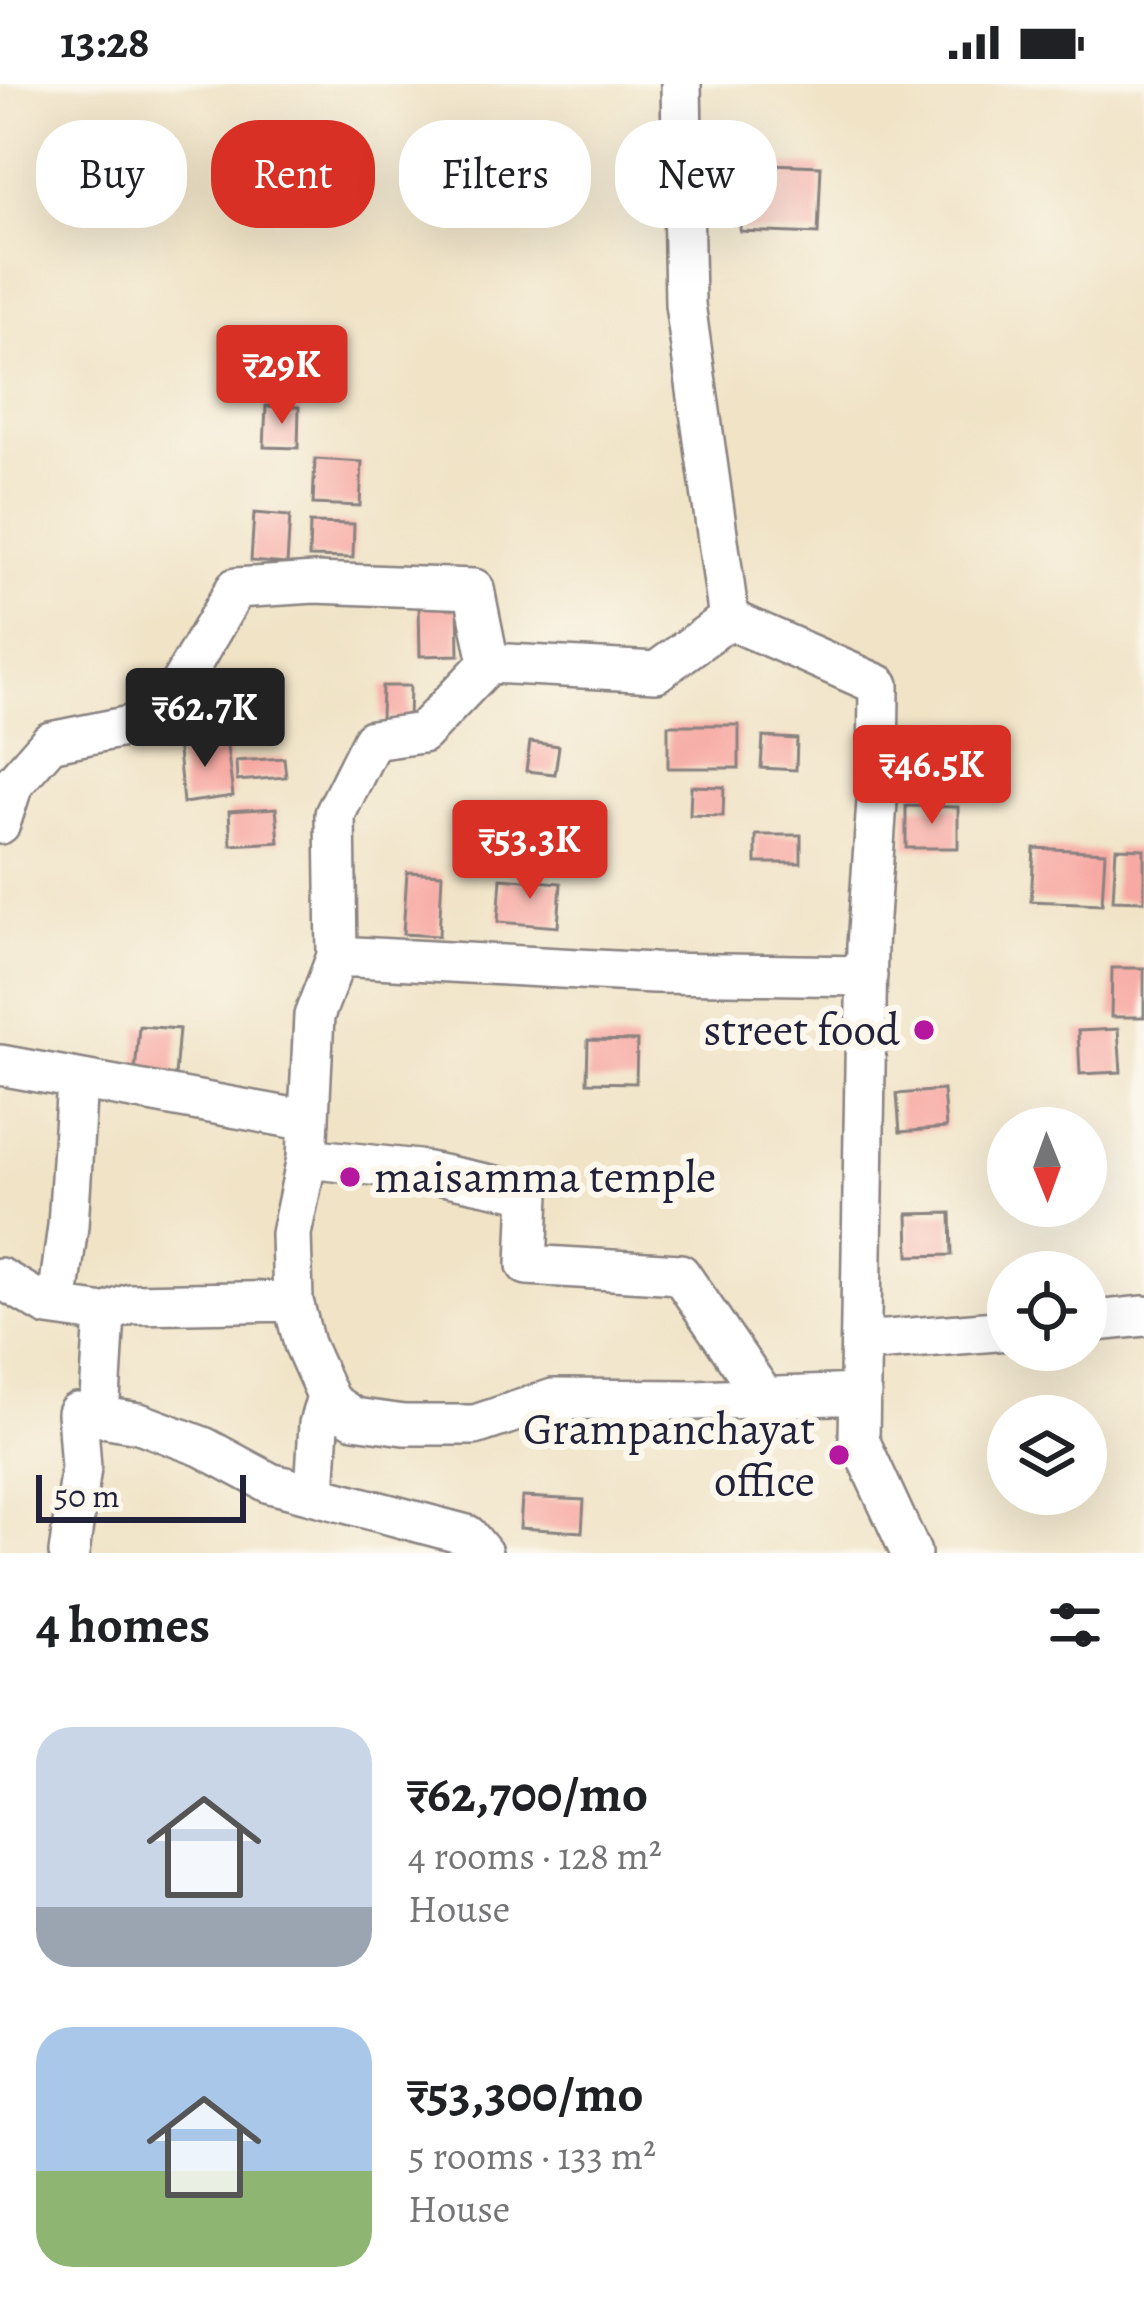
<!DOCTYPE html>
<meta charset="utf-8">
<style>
:root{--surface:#fff;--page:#f6f6f6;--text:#202124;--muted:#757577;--accent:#d93025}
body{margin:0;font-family:Alegreya,serif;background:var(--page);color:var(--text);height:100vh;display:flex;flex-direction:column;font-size:45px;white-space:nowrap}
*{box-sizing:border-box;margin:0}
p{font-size:39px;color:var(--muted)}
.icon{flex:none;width:66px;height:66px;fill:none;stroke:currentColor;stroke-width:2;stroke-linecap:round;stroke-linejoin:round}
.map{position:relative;height:1469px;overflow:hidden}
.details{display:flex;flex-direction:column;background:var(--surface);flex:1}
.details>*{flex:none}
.hud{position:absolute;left:36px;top:36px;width:1074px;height:108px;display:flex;gap:24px}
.needle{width:78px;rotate:179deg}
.buttons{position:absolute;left:987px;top:1023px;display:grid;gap:24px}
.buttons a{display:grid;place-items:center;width:120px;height:120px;border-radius:50%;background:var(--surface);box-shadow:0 12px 48px #0002;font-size:60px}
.scale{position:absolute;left:36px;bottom:30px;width:210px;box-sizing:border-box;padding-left:12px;border:6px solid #22223b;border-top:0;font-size:33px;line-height:42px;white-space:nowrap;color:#22223b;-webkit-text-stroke:9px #fbf7ec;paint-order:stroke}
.price{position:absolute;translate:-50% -102px;padding:0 27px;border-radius:12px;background:var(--accent);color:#fff;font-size:39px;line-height:78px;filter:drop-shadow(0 3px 6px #0008)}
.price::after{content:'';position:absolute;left:50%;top:72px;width:36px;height:27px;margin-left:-18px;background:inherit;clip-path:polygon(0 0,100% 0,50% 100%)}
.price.selected{background:#222;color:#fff}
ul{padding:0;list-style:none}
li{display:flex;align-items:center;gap:36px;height:300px;padding:0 36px}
li span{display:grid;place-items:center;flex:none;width:336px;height:240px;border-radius:36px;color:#555}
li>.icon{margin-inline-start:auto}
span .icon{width:144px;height:144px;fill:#fffc;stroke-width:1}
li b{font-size:51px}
h2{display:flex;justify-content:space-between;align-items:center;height:144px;padding:0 36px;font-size:51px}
.chip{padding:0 42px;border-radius:48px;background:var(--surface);box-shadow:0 12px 48px #0002;font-size:42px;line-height:108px}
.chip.selected{background:var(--accent);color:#fff}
.status{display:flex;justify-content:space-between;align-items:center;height:84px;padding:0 60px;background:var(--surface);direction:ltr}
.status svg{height:33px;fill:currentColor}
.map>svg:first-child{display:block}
.building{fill:#f7a8a2}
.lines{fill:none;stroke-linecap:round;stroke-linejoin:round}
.minor-casing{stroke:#898280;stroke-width:44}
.minor{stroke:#fff;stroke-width:39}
.poi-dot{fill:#b5179e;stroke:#fbf7ec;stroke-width:4.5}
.labels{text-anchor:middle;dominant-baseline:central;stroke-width:12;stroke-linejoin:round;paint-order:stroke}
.poi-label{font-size:45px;fill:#22223b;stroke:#fbf7ec;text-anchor:end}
</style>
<div class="status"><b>13:28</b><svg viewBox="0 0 49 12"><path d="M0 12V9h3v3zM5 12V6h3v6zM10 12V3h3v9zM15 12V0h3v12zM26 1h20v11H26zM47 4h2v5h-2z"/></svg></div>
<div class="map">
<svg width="1144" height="1469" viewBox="0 0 1144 1469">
<rect width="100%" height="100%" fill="#fbf7ec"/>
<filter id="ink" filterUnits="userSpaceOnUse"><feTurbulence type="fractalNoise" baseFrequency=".00833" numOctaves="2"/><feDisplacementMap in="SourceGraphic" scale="24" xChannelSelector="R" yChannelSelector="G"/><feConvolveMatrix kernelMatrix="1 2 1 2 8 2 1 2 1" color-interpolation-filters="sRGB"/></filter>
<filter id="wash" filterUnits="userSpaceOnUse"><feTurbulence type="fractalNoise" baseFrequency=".004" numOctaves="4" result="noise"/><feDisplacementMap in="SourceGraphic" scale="48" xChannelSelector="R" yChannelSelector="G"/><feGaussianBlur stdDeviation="2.7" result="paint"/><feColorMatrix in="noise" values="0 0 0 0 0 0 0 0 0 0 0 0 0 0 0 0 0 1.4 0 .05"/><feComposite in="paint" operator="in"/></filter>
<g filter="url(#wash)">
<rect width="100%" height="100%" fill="#f0e3c6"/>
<g id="blocks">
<!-- building -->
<path class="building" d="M742,79L821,82L818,150L740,147Z
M266,322L299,323L298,364L264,363Z
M315,375L362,378L360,422L313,420Z
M254,429L290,432L287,480L251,477Z
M310,439L354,440L353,474L309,473Z
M458,518L459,571L420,572L419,519Z
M382,602H410L409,635H381Z
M668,641H739V684H668Z
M763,653L797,655L796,686L761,684Z
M226,654L233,712L183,719L177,657Z
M530,658L559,662L555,690L526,687Z
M284,674L286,693L237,697L236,677Z
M691,702L724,703L723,732L690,731Z
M906,722L958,723V764H906Z
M276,724L279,758L231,761L229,727Z
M756,751H801V779H756Z
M1034,764L1105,768L1102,820L1031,817Z
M1116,764L1144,765V817L1113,816Z
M407,788L442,790L439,852L403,850Z
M501,794L561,799L558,843L498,838Z
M1112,884H1144V933H1111Z
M139,942L179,945L175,992L135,989Z
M1118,945L1121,988L1080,990L1078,947Z
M588,956L637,957L636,999L587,998Z
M943,1006L946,1044L900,1048L897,1010Z
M951,1129L952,1171L909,1172L908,1130Z
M522,1413L584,1416L582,1448L520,1444Z"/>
</g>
</g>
<g filter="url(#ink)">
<use href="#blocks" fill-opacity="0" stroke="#898280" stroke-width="3"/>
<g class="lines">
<!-- minor casing -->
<g class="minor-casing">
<path id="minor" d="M681,0L685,220L729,535L879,601L878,703L867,862L859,1356L911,1469
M729,535L656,588L489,579L422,649L372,656L335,730L337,872L314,932L307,1074L291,1150L293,1217L304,1260L330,1318L354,1334L404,1341H475L553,1315L694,1316L861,1310
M0,740L13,700L50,658L159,636L236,504L315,499L474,505L489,579
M337,872L653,889L867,892
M0,981L309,1037
M307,1074L418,1086L530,1109L527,1181L680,1190L764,1313
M0,1194L48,1222L105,1230L99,1332
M57,1223L68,1142L77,997
M105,1230L130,1220L293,1217
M1086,1238L1144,1232
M863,1258L1008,1246
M315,1409L319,1340L327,1312
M69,1469L81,1384L77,1329L139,1339L203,1363L270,1399L467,1451L482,1469"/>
</g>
<!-- minor -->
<use href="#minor" class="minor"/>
</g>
</g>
<!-- markers -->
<g class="poi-dot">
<circle cx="924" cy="946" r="12"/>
<circle cx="350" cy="1093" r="12"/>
<circle cx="839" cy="1371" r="12"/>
</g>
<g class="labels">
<!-- poi labels -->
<g class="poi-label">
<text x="900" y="946">street food</text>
<text x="374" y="1093" text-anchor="start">maisamma temple</text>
<text x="815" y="1345">Grampanchayat<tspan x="815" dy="52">office</tspan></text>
</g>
</g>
</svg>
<div class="buttons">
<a><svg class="needle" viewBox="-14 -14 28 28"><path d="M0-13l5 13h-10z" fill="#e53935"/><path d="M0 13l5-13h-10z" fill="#757577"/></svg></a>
<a><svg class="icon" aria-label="locate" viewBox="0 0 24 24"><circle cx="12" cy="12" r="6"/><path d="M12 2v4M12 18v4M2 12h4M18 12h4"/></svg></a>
<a><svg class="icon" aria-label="layers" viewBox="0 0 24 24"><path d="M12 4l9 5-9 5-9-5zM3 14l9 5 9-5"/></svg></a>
</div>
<div class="scale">50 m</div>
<b class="price" style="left:282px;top:343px">₹29K</b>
<b class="price selected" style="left:205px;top:686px">₹62.7K</b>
<b class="price" style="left:932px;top:743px">₹46.5K</b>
<b class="price" style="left:530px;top:818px">₹53.3K</b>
<div class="hud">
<a class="chip">Buy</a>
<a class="chip selected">Rent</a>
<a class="chip">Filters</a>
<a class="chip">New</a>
</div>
</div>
<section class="details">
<h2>4 homes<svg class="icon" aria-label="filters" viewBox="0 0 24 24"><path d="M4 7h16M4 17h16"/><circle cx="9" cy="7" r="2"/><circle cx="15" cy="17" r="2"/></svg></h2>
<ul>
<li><span style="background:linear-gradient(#c9d6e8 75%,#9aa5b1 0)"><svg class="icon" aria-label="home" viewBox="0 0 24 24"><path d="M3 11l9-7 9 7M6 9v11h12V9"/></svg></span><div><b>₹62,700/mo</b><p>4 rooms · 128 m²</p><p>House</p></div></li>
<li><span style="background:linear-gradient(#a9c7e8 60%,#8fb573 0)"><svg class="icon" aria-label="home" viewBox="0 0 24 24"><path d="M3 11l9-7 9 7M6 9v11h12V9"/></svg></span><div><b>₹53,300/mo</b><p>5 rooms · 133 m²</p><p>House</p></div></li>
</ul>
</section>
